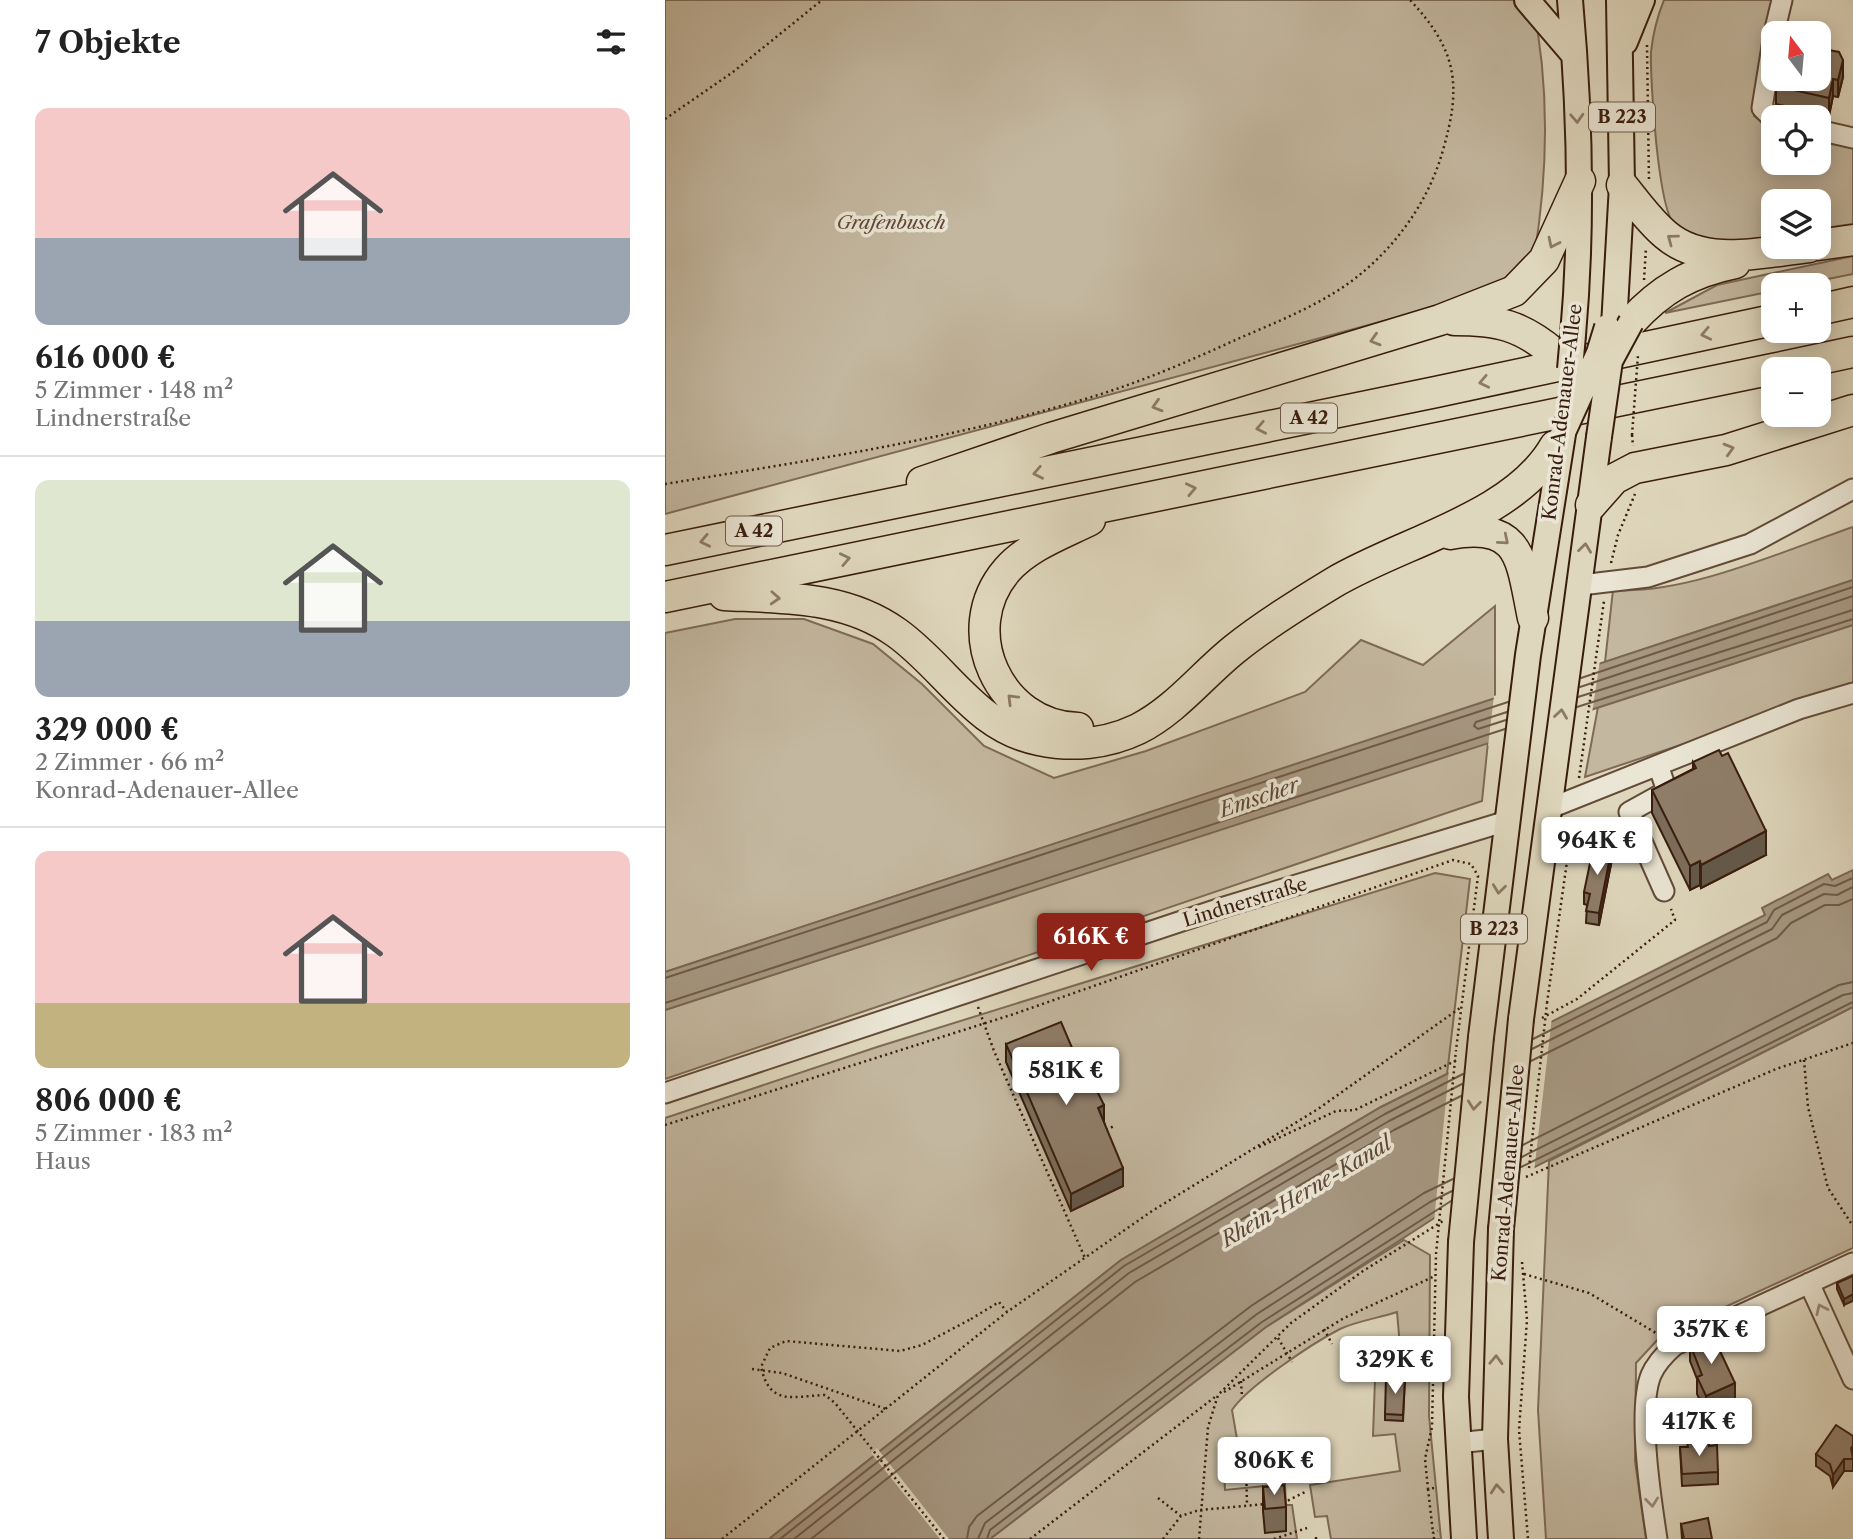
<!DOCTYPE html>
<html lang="de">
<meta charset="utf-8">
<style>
:root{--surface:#fff;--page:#f2f2f2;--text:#222;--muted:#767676;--line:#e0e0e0;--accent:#8f2418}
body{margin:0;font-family:"Libre Caslon Text",serif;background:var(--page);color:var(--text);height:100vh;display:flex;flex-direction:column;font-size:26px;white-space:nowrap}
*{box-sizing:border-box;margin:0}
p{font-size:23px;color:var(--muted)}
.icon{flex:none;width:38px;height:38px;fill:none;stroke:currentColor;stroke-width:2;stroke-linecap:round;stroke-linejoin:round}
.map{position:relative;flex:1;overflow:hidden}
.details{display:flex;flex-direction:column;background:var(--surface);width:665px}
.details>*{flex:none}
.needle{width:46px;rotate:344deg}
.controls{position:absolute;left:1096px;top:21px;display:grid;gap:14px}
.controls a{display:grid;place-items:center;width:70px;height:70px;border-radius:14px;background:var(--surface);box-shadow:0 4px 18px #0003;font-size:35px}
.price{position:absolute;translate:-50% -60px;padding:0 16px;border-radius:7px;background:#fff;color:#222;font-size:23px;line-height:46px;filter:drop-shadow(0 2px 4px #0008)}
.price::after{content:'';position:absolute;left:50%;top:42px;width:21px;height:16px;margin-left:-10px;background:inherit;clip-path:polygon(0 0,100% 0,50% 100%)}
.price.active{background:var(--accent);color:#fff}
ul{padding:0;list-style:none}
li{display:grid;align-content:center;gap:14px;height:371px;padding:0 35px}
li+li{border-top:2px solid var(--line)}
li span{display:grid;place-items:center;height:217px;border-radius:14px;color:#555}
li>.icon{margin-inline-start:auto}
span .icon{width:126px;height:126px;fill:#fffc;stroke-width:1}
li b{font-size:30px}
h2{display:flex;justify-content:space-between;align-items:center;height:84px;padding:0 35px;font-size:30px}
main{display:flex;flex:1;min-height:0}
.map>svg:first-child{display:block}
.green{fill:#c3b79f;stroke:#7e6a56;stroke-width:2}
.water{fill:#a69781;stroke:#7a6653;stroke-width:2}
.pier{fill:#dfd7bd}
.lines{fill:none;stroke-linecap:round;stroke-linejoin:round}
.shore{stroke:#6f5a47;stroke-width:2}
.minor-casing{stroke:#624b39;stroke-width:23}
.major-casing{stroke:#381c0d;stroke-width:28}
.highway-casing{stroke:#381c0d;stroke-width:33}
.path{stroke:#381c0d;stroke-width:2.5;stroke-dasharray:2 3.5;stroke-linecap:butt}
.minor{stroke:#eae5d4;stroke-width:19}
.major{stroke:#dfd7bd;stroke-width:24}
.highway{stroke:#dfd7bd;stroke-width:30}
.major-bridge-casing{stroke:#381c0d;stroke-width:28;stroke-linecap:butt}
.path-bridge{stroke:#381c0d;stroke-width:2.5;stroke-dasharray:2 3.5;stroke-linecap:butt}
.major-bridge{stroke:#dfd7bd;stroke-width:24}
.wall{fill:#7b6c5a;stroke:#381c0d;stroke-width:2}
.shaded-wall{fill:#64584a;stroke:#381c0d;stroke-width:2}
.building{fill:#8f7d69;stroke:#381c0d;stroke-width:2}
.oneway{stroke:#8c7a65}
.oneway2{stroke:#9a8b7a}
.labels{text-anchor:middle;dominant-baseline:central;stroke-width:7;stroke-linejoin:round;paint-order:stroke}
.shield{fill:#eae5d4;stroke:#6d5849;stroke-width:2}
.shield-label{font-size:18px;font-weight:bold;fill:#381c0d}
.park-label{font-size:19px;font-style:italic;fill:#624a39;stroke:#eae5d4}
.street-label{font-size:19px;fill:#381c0d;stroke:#eae5d4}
.water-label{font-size:21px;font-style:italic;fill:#5e4736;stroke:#eae5d4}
</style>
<main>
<section class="details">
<h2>7 Objekte<svg class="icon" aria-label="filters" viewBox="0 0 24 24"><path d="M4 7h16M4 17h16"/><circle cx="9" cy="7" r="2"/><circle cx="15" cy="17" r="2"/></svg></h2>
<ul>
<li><span style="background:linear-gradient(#f6c9c9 60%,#9aa5b1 0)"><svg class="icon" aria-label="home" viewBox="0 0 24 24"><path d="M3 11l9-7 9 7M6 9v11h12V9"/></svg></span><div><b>616 000 €</b><p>5 Zimmer · 148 m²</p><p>Lindnerstraße</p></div></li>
<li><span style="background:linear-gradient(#dfe7d0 65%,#9aa5b1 0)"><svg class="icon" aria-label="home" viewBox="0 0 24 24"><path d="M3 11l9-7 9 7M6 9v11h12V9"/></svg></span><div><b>329 000 €</b><p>2 Zimmer · 66 m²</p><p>Konrad-Adenauer-Allee</p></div></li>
<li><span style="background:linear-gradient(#f6c9c9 70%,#c2b280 0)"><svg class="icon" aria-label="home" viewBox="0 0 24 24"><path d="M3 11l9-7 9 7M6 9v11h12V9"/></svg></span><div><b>806 000 €</b><p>5 Zimmer · 183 m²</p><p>Haus</p></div></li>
</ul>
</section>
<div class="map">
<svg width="1188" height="1539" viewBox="0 0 1188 1539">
<rect width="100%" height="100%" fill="#dfd7bd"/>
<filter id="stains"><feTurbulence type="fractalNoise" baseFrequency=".00286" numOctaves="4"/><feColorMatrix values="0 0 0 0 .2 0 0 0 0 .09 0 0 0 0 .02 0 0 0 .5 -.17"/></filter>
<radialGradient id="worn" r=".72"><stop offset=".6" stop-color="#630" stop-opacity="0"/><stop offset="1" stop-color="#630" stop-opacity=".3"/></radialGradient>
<!-- green -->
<path class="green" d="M0,0H867C885,86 883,177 868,263L804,298L0,514Z
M999,0H1109L1089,98V116L1108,129V163H1153V139L1188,146V224L1153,229V201H1108V236C1077,241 1036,249 1010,225C993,211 985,78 986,52C988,33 992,17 999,0Z
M1188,256V274L1133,285H1108V291L1000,313L1052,285Z
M1188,527V580L940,662L948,590C1021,595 1118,551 1188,527Z
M830,606V699L0,972V633L70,619H139L208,644L257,684L319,746L389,778L481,751L640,692L696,640L758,665Z
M1188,625V687L920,777L933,707Z
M823,742L817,801L0,1079V1010Z
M770,873L805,879L782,1074L716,1107L456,1260L104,1539H0V1118L212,1047Z
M1188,1007V1248L995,1337L971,1363L970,1461L981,1539H881L873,1410L884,1161Z
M739,1240L765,1255L764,1416L776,1539H666L662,1516L650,1517L645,1485L735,1471L730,1434L708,1436L711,1351L735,1346L732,1312C714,1318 692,1321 675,1329C648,1343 583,1386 567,1410L572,1439L557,1440L560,1490L620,1484L621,1505H627L632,1539H325L601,1327Z"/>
<!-- water -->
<path class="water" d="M1188,580V625L0,1010V972Z
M1188,870V1007L774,1215L601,1327L325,1539H104L456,1260L716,1107L1100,915L1097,908L1163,874L1167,880Z"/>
<!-- pier -->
<path class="pier" d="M935,660L927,713L823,746L829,696Z
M887,1017L869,1172L769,1222L784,1069Z
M212,1448L284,1539H275L206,1453Z"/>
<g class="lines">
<!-- shore -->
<path class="shore" d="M916,678L1188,587
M915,687L1188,596
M913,697L1188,610
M912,707L1188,619
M841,720L813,729L809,726L811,722L842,712
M0,978L843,702
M0,1003L840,729
M868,1039L1102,922L1109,910L1159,884L1170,886L1188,878
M867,1049L1107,929L1117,915L1159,894L1172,895L1188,887
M866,1061L1112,938L1126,923L1160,905H1174L1188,899
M858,1145L1174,985L1188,982
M857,1157L1178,995L1188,993
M856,1167L1188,1002
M115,1539L459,1266L720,1114L798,1074
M129,1539L464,1273L724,1121L797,1084
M146,1539L470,1282L729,1130L796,1096
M302,1539L304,1527L312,1516L586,1306L759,1193L788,1179
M313,1539L320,1523L592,1314L765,1202L787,1191
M322,1539L325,1530L597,1322L786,1201"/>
<!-- minor casing -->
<g class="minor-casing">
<path id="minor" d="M1109,33L1117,0
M1108,40L1097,108L1108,119
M1153,130L1188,138
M916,585L983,577L1085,544L1188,489
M993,765L1002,791L964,812L999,891
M883,809L1134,709L1188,693
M0,1093L559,907L842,821
M1144,1283L1188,1379
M792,1443L830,1439
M992,1539C986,1500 972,1410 986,1375C991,1363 1001,1353 1010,1345L1188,1263"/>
</g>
<!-- major casing -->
<g class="major-casing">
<path id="major" d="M862,0L909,55
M905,0C915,112 918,223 908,335
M960,42L977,0
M949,326L957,185L954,0
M856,1019L934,437
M816,1037L863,655L898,434
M836,1229L830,1439L836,1539
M796,1242L791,1397L799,1539"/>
</g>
<!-- highway casing -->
<g class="highway-casing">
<path id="highway" d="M957,185C971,202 984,221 1001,235C1040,268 1098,252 1144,247
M1153,245L1188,240
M1153,310L1188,302
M789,320C833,320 856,325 890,354
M966,322C996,289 1026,272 1070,263
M1108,369L1188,352
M257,482L386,438L775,320L849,291L879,260L915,181
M926,505L949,479L970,468L1061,450L1188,410
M785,534C857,521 856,560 868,618
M0,550L771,392L1108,320
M59,595C120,598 181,596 232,633C281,668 311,728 374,740C407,747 442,744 473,729C511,710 538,674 571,648C601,624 635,603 668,583C736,542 849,518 890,446
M0,597L1108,369
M413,728C334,726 290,630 342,570C363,546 397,534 425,520"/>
</g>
<!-- path -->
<path class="path" d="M982,45L984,182
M0,119L68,72L157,0
M979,280L981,248
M967,435L968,446
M0,484C141,461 283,440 420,399C471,384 520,363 568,341C611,322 662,303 698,272C736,240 765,197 778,150C797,85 792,50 745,0
M946,563L953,535L970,494
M914,778L939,601
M882,1003L908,819
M313,1007L329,1051L420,1258
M877,1018L912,999L1010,920L1006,909
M1139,1060L1143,1107L1163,1188L1188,1226
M0,1125L349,1014L788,860L806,864L813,876L791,1050
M441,1130L449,1126
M594,1147L671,1111L690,1110L792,1060
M861,1177L1111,1069L1188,1043
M857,1262L862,1320L854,1430L863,1539
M859,1274L924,1293L996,1336
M306,1319L334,1302L342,1312
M659,1329L667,1344
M613,1338L627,1362
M87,1369L117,1373L221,1409
M576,1381L577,1397
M559,1392L679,1318L770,1276
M581,1462L582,1506
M769,1488L763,1489L760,1459L767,1427L771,1254
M763,1489L768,1533
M493,1498L516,1516
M618,1503L640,1492
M651,1537V1539
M57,1539L342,1312L487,1211L653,1109L795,1008
M365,1539L550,1397
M498,1539L516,1516L534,1510L601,1504
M534,1539L543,1427L553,1395L626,1323L698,1271L778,1221
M609,1539L642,1528
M769,1539L768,1533L773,1531"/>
<!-- minor -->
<use href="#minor" class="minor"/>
<!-- major -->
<use href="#major" class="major"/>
<!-- highway -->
<use href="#highway" class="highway"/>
<!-- major-bridge casing -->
<g class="major-bridge-casing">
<path id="major-bridge" d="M946,359L966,322
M905,369L908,335
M899,430L934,353L942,327
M934,437L948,340
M836,1229L856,1019
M796,1242L816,1037"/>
</g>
<!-- path-bridge -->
<path class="path-bridge" d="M967,435L973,355
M864,1168L882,1003
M771,1254L791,1050
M279,1539L170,1403L160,1395C128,1396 105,1407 96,1367L105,1348L121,1341L235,1351L257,1345L306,1319"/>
<!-- major-bridge -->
<use href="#major-bridge" class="major-bridge"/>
</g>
<!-- wall -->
<path class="wall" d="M1178,77L1173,97L1168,96L1164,116L1111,104V86Z
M1028,762L1101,855L1036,888L1035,885L1025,890L987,813V790L1028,769Z
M947,859L934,925L921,923L922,905L919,904V892Z
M341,1044L439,1122L458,1186L406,1211L341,1062Z
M1188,1276L1179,1305L1172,1289V1283Z
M1025,1344L1070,1400L1041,1413L1032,1394V1379L1025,1361Z
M740,1378L738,1421L720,1420V1414Z
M1188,1436V1471H1179L1168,1487L1165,1476L1151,1466V1454Z
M1044,1446L1053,1472V1484L1017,1486L1015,1447Z
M598,1487L621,1507V1531L600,1533L598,1511Z
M1016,1524L1047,1539H1017Z"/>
<!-- shaded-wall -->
<path class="shaded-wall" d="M1178,60V77L1173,97V80Z
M1168,79V96L1164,116V98Z
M1101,831V855L1036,888V865Z
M947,847V859L934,925V913Z
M1035,861V885L1025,890V866Z
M439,1105V1123L433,1108Z
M458,1168V1186L406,1211V1194Z
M1188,1294V1301L1179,1305V1299Z
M1070,1383V1400L1041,1413V1396Z
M1179,1459V1471L1168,1487V1475Z"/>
<!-- building -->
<path class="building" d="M1153,48L1174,52L1178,60L1173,80L1168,79L1164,98L1111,86L1113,79H1153Z
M1054,750L1057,756L1063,753L1101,831L1036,865L1035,861L1025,866L987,790L1031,768L1028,762Z
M929,844L947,847L934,913L921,911L925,894L919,892Z
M396,1022L425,1090L430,1087L439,1105L433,1108L458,1168L406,1194L341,1044Z
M1188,1276V1294L1179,1299L1172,1283Z
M1047,1334L1070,1383L1041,1396L1032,1377L1037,1375L1025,1344Z
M721,1377L740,1378L738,1415L720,1414Z
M1171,1425L1188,1436V1446L1186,1448L1188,1459H1179L1168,1475L1165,1464L1151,1454Z
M1022,1442H1044V1446L1052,1445L1053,1472L1017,1474L1015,1447H1023Z
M619,1485L621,1507L600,1509L598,1487Z
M1043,1518L1047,1539H1019L1016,1524Z"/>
<!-- one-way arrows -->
<defs><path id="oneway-chevron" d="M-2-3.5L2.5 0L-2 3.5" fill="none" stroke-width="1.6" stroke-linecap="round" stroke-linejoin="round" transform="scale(1.75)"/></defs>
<g class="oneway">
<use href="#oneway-chevron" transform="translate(912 118) rotate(87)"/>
<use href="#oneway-chevron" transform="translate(1007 239) rotate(-143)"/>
<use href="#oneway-chevron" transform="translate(888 243) rotate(116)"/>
<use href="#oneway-chevron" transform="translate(1041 334) rotate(168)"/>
<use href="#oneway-chevron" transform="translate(710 340) rotate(163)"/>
<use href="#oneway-chevron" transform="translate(819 382) rotate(168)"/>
<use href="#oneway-chevron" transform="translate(492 406) rotate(163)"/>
<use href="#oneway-chevron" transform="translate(596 428) rotate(169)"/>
<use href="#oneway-chevron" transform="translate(1064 449) rotate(-16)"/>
<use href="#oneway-chevron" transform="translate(373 473) rotate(169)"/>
<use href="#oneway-chevron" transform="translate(526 489) rotate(-12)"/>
<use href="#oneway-chevron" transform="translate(839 540) rotate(40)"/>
<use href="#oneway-chevron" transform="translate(40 541) rotate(168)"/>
<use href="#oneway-chevron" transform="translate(920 548) rotate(-83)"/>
<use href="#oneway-chevron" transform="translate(180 559) rotate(-12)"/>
<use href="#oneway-chevron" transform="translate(110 598) rotate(3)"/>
<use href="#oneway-chevron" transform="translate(347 699) rotate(-135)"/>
<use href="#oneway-chevron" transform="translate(896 714) rotate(-82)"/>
<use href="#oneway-chevron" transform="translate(834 889) rotate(97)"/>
<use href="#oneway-chevron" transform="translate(809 1105) rotate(96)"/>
<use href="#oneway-chevron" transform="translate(831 1360) rotate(-88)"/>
<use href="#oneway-chevron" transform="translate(832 1489) rotate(-94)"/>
</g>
<g class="oneway2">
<use href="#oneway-chevron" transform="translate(1156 1309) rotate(-115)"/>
<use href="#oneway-chevron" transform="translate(987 1502) rotate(84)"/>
</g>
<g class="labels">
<!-- shield labels -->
<g class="shield">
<rect x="924" y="102.5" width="66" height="29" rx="5"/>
<rect x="616" y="403.5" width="56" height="29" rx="5"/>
<rect x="61" y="516.5" width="56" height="29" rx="5"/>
<rect x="796" y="914.5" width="66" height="29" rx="5"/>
</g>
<g class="shield-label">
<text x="957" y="117">B 223</text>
<text x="644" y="418">A 42</text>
<text x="89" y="531">A 42</text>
<text x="829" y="929">B 223</text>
</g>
<!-- park labels -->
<g class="park-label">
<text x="226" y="222">Grafenbusch</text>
</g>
<!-- street labels -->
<g class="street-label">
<text transform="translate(897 412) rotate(-83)">Konrad-Adenauer-Allee</text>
<text transform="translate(580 902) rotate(-17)">Lindnerstraße</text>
<text transform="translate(843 1173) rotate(-85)">Konrad-Adenauer-Allee</text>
</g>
<!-- water labels -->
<g class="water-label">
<text transform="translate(594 797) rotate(-19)">Emscher</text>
<text transform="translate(641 1191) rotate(-31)">Rhein-Herne-Kanal</text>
</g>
</g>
<rect width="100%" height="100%" filter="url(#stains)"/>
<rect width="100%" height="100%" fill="url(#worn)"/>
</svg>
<div class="controls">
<a><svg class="needle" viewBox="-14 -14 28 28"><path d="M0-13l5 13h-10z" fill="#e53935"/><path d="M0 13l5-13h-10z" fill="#767676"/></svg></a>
<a><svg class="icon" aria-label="locate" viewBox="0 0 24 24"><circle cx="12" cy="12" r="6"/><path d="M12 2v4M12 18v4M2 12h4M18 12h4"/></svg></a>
<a><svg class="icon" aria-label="layers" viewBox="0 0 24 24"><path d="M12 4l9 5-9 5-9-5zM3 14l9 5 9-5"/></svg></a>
<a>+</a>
<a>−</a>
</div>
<b class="price" style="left:932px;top:877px">964K €</b>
<b class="price active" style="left:426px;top:973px">616K €</b>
<b class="price" style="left:401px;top:1107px">581K €</b>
<b class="price" style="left:1046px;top:1366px">357K €</b>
<b class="price" style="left:730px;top:1396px">329K €</b>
<b class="price" style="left:1034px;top:1458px">417K €</b>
<b class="price" style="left:609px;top:1497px">806K €</b>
</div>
</main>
